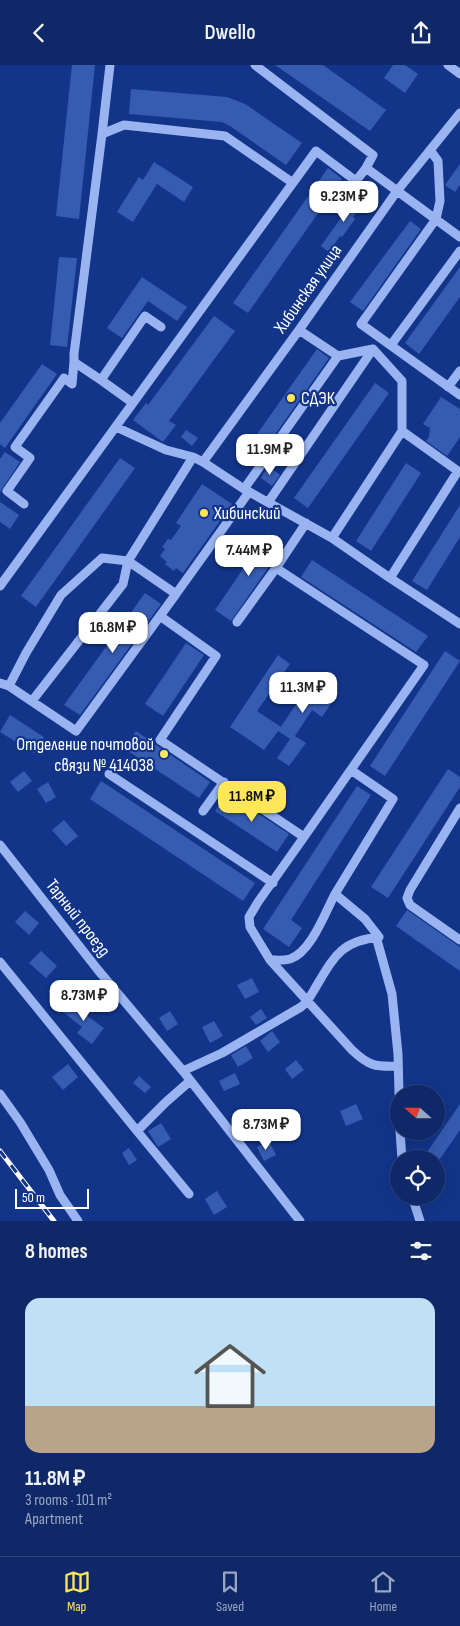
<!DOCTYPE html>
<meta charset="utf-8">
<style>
:root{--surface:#0e2868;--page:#17306e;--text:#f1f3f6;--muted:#9ba6c0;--line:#2e447c;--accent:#ffe759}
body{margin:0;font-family:"Sofia Sans Condensed",sans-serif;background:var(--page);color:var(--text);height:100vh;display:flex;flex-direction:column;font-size:19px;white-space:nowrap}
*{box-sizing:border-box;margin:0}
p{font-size:16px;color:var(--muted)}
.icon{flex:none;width:28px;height:28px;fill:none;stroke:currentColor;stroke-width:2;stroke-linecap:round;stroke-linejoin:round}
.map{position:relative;height:1156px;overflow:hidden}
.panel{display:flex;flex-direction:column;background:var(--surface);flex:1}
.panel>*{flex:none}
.needle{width:32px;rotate:291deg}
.buttons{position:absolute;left:390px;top:1020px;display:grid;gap:10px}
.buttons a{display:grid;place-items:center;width:55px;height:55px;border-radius:50%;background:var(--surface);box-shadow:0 5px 20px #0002,0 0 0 1px var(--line);font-size:25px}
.scale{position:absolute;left:15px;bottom:12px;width:74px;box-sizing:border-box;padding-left:5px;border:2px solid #fff;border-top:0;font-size:14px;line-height:18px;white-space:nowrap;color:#fff;-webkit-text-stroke:4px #12358a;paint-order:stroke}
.price{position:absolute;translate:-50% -42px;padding:0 11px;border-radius:10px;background:#fff;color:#222;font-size:16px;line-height:32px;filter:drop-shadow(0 1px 2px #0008)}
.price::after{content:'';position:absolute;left:50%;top:30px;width:15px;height:11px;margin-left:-8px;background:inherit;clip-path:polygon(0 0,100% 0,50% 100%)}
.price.current{background:var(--accent);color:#111}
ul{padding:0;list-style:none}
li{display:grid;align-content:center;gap:10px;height:265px;padding:0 25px}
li+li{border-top:1px solid var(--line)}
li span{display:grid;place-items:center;height:155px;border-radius:15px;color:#555}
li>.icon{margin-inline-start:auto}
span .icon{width:90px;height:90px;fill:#fffc;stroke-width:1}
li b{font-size:21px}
h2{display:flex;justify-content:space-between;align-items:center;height:60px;padding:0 25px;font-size:21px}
header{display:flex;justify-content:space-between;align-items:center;height:65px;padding:0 25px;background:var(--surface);font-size:22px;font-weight:600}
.tabs{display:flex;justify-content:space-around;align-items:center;height:70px;border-top:1px solid var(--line);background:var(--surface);font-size:14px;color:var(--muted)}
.tabs a{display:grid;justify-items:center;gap:2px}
.tabs .current{color:var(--accent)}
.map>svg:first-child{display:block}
.building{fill:#365cb2}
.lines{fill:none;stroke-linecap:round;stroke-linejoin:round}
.minor{stroke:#99b4f1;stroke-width:9}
.rail-casing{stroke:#fff;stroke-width:5}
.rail{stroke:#12358a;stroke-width:3;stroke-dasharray:9;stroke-linecap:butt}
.poi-dot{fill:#ffe759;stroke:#12358a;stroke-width:2}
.labels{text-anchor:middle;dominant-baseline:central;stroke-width:4.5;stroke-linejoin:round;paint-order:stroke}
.street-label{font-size:18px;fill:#fff;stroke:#12358a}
.poi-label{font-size:18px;fill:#fff;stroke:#12358a;text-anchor:start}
</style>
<header><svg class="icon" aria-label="back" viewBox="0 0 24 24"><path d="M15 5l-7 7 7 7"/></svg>Dwello<svg class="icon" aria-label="share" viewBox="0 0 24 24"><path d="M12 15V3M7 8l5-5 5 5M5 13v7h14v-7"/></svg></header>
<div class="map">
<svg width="460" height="1156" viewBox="0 0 460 1156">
<rect width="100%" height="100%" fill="#12358a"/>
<!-- building -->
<path class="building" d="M72,0H95L79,154L56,151Z
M275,0H323L386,45L370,66Z
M393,0H405L418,9L405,28L384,13Z
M131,24L227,32L245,39L302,78L286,100L230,61L222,57L129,49Z
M154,97L193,122L184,137L157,119L133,157L117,147L139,112L143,115Z
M460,99V120L455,127L445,120Z
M328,103L342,114L248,248L233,238Z
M356,128L363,133L364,137L353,152L355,154L342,172L340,171L329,187L321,181L348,143L347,141Z
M410,156L421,164L363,246L350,237Z
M59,192L77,193L67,282L50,280Z
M460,202V232L419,289L405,278Z
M142,212L187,242L177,256L148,236L122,273L107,263Z
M214,251L235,266L169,356L176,360L163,377L133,355L146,338L148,340Z
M317,284L329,293L253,401L241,392Z
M42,299L57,309L5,383L0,379V358Z
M375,318L389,328L308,443L294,433Z
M441,332L460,344V372L447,391L426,376L429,372L430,363L423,359Z
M186,365L198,373L192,381L181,372Z
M5,387L20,397L0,427V394Z
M120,393L135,403L36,542L21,531Z
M406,398L421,408L371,486L356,476Z
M268,401L280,410L272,421L261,413Z
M202,419L232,439L183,508L176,503L174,506L165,499L167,497L160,491L165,484L162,482L168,474L171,475L181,461L176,458Z
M0,437L19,450L10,464L0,457Z
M460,440V472L427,525L412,516Z
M267,469L284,480L231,556L215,545Z
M312,495L428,571L416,587L301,512Z
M145,528L161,539L80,650L64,640Z
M186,578L204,590L163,651L145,639Z
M445,586L460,596L385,711L370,701Z
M278,590L290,599L257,646L281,662L264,685L230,662Z
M303,608L325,624L326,622L337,630L322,652L312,645L295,671L306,678L289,701L277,693L290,674L278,666L299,635L288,629Z
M10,650L44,672L34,688L0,667Z
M136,666L210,717L199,733L125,684Z
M448,704L460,712V722L388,833L371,822Z
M24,706L32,716L18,727L10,717Z
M101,716L255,818L243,836L90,734Z
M48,717L56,732L46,738L37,724Z
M357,721L371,730L291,855L302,863L289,882L263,864Z
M227,728L289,769L277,787L215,746Z
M64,755L78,771L66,781L52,765Z
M407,845L460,882V906L396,861Z
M25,846L39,858L29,870L15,857Z
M41,886L57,901L46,913L29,898Z
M252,913L259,927L245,934L237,920Z
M72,935L85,945L83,948L104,963L92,979L77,968L82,962L63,947Z
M261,944L267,953L256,960L250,952Z
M170,946L178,959L167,966L159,953Z
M214,956L223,971L210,978L202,962Z
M272,966L280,977L268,987L260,976Z
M246,981L253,993L238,1002L231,990Z
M296,995L304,1005L292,1014L285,1004Z
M68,999L78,1012L63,1025L52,1012Z
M235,1008L240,1019L224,1026L219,1016Z
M139,1011L151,1022L145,1028L133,1018Z
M356,1039L363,1054L346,1061L340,1046Z
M460,1039V1065L440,1094H430L425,1090Z
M161,1058L171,1074L158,1082L148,1066Z
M269,1076L276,1090L264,1096L257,1082Z
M129,1083L137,1095L129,1100L122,1088Z
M217,1126L227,1142L214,1150L205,1134Z"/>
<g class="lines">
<!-- minor -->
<path class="minor" d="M255,0L373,90L366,103
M448,0L460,9
M102,69L110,0
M430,85L438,96L440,136L436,154L361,259L460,330
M391,280L460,186
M338,291L373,284L402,316V366L458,406L390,513L460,559
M101,315L74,297V289L102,69L124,60L225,71L293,118
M448,322L460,306
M133,338L101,315L145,251L161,262
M116,362L166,385L193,392L203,397L244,424L332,473L390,513
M193,392L128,496L176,529L249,427
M203,397L299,265L397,126L460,48
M244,424L338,291L299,265
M269,436L373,284
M24,439L7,426L30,393L15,382L64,313L72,319L74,297
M332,473L402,366
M0,521L316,86L356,116L366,103L460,172
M160,551L216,591L160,675L304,772L424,600L276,503L306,458
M237,557L276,503
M0,618L9,621L76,666L176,529
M9,621L26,588L61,530L102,493L128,496L123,519L32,636
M351,705L393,734L335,829L365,854L379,872L377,875L392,929L398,989L399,1029
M109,709L273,818
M460,743L410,825L407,833L410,840L460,875
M203,746L224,717
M304,772L258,837L249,852L250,862L270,895L352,985C369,1001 375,1002 398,1001
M0,780L98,905L183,1006L300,1156
M270,895C276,895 283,896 290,894C311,887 325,848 335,829
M0,897L137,1066
M183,1006L222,988L301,942C309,936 312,928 317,920C335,890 342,876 379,872
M0,1029L20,1057L49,1105L60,1130L78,1156
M400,1066L402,1094
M189,1129L137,1066L166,1037L190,1016
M412,1131L420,1156"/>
<!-- rail casing -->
<g class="rail-casing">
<path id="rail" d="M0,1086L54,1156"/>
</g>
<!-- rail -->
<use href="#rail" class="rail"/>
</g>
<!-- markers -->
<g class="poi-dot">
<circle cx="291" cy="333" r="5"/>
<circle cx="204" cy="448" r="5"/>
<circle cx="164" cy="689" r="5"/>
</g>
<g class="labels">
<!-- street labels -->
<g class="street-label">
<text transform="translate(308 224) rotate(-55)">Хибинская улица</text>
<text transform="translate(78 853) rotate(52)">Тарный проезд</text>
</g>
<!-- poi labels -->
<g class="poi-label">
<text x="301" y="333">СДЭК</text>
<text x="214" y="448">Хибинский</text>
<text x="154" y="679" text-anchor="end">Отделение почтовой<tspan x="154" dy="21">связи № 414038</tspan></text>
</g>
</g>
</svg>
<div class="buttons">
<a><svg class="needle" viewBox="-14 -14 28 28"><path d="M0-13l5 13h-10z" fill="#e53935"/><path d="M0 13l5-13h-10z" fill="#9ba6c0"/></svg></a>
<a><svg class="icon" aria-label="locate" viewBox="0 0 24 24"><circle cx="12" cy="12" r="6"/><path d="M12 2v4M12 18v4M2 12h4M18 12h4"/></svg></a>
</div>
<div class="scale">50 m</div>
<b class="price" style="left:344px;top:158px">9.23M ₽</b>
<b class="price" style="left:270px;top:411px">11.9M ₽</b>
<b class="price" style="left:249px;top:512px">7.44M ₽</b>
<b class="price" style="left:113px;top:589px">16.8M ₽</b>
<b class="price" style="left:303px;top:649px">11.3M ₽</b>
<b class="price current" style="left:252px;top:758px">11.8M ₽</b>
<b class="price" style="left:84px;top:957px">8.73M ₽</b>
<b class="price" style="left:266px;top:1086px">8.73M ₽</b>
</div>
<section class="panel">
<h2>8 homes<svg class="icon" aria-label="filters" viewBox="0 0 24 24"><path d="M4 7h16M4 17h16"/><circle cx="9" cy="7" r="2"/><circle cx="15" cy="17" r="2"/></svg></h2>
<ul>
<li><span style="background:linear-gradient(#bfe0f5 70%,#b9a48a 0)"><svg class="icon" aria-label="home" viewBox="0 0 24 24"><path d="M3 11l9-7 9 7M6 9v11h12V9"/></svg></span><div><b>11.8M ₽</b><p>3 rooms · 101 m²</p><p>Apartment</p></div></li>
</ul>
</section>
<nav class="tabs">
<a class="current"><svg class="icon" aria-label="map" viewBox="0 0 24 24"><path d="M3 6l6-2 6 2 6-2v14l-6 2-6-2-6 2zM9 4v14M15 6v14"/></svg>Map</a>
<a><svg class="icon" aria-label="saved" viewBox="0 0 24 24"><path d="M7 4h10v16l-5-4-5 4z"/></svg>Saved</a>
<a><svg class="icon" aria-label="home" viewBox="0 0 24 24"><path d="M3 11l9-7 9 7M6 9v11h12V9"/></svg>Home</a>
</nav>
